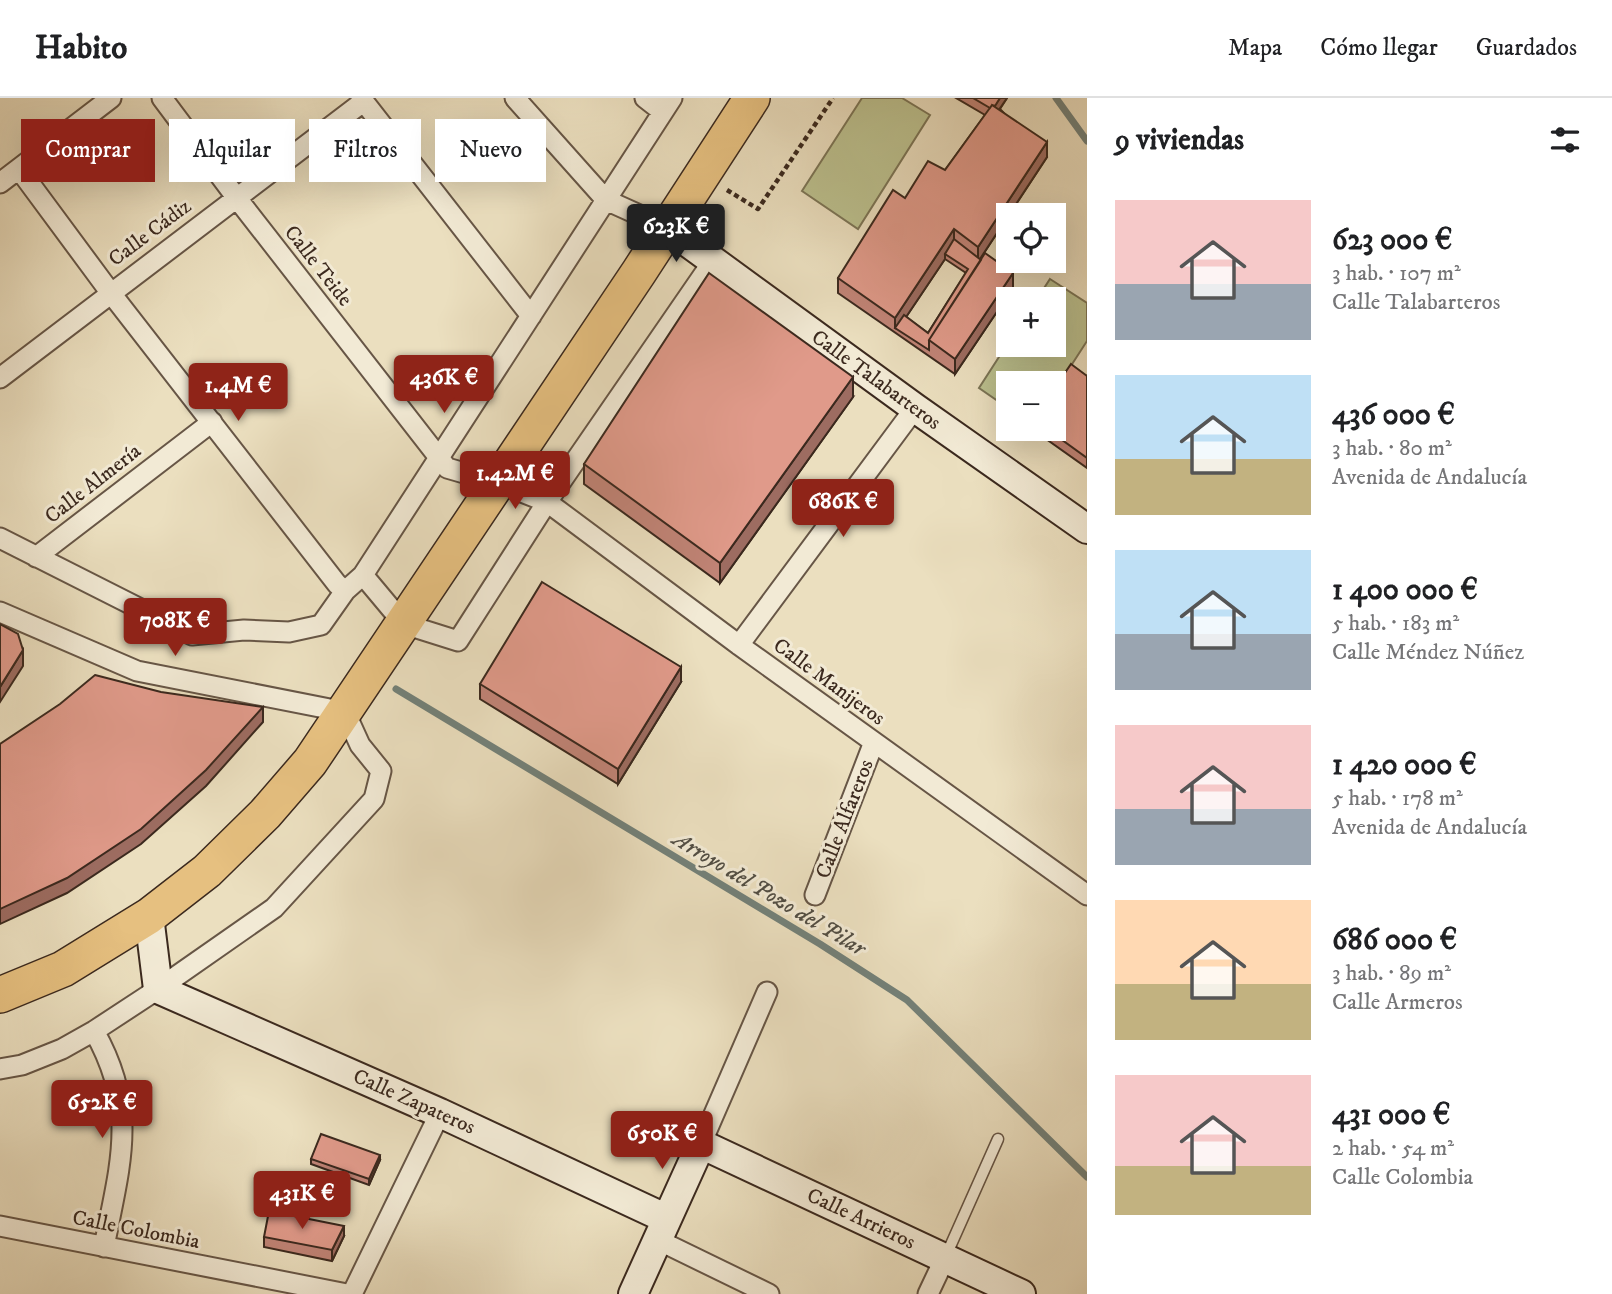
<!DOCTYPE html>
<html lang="es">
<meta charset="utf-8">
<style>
:root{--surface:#fff;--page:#f6f6f6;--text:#202124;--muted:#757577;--line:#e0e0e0;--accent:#8f2418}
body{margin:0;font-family:"IM FELL DW Pica",serif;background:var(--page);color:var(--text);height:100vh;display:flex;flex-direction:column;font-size:26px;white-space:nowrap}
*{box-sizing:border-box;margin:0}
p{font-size:23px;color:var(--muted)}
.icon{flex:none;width:38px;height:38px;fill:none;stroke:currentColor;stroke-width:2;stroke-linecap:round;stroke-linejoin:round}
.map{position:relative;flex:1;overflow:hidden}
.panel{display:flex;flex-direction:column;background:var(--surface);width:525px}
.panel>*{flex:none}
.banner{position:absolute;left:21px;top:21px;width:665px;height:63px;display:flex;gap:14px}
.tools{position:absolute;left:996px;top:105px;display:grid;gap:14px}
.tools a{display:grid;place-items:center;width:70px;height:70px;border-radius:0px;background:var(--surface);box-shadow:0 7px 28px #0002;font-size:35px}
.price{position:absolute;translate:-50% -60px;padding:0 16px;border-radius:7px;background:var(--accent);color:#fff;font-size:23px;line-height:46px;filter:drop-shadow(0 2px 4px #0008)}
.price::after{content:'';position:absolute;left:50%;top:42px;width:21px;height:16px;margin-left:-10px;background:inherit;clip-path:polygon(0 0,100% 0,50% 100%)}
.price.selected{background:#222;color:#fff}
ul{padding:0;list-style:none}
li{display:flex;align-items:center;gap:21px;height:175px;padding:0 28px}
li span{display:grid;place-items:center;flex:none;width:196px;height:140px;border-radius:0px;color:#555}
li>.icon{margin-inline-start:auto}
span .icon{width:84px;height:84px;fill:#fffc;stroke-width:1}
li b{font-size:30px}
h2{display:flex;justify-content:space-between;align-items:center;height:84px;padding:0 28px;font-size:30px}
.chip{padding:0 24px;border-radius:0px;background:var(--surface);box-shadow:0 7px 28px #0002;font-size:24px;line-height:63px}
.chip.selected{background:var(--accent);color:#fff}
header{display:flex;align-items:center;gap:42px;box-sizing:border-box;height:98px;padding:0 35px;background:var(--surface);border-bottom:2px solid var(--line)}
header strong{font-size:33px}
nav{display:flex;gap:38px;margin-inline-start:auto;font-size:24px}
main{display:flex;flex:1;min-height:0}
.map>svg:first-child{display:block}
.green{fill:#bcc18f;stroke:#7c7556;stroke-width:2}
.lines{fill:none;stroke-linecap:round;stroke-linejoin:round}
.stream{stroke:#738179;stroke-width:7}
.lane-casing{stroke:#675646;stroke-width:13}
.street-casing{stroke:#675646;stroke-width:23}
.secondary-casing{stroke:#3b291e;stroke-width:32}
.highway-casing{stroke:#3b291e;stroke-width:38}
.path{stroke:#3b291e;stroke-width:4.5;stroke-dasharray:5 3.5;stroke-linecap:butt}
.lane{stroke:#f2ead5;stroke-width:10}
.street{stroke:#f2ead5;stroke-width:19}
.secondary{stroke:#f2ead5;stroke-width:28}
.highway{stroke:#e6c080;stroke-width:35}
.wall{fill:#c18477;stroke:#3b291e;stroke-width:2;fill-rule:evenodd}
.shaded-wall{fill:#9d6c61;stroke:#3b291e;stroke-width:2}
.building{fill:#e09a8a;stroke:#3b291e;stroke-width:2}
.labels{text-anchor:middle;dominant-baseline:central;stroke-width:6;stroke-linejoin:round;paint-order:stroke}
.street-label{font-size:21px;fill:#3b291e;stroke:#f2ead5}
.water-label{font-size:23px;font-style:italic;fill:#524e44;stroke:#f2ead5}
</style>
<header>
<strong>Habito</strong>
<nav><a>Mapa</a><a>Cómo llegar</a><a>Guardados</a></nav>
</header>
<main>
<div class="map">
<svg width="1087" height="1196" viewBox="0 0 1087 1196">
<rect width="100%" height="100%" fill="#ebdfbf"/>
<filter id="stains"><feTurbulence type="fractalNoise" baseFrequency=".00286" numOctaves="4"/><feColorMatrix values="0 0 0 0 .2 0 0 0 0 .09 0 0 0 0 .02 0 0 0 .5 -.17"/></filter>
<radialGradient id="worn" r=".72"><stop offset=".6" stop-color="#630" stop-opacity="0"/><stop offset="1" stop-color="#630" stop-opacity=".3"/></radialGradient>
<!-- green -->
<path class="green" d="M862,0H902L930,17L858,131L802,93Z
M1050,181L1087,205V243L1054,294V285H1008V310L979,290L1008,245L1054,247V201H1037Z"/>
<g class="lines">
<!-- stream -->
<path class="stream" d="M1056,0L1087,43
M396,591L820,846L907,902L1087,1079"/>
<!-- lane casing -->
<g class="lane-casing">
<path id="lane" d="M945,1160L998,1041"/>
</g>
<!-- street casing -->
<g class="street-casing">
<path id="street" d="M162,0L236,99L447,370L499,385L547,404L739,547L1087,797
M361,0L531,218
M515,0L606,102L668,130
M645,0L663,14
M672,0L363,477L404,526L458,543L547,404L713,163
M19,71L110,194L337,486L345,493L363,477
M0,85L111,0
M0,280L363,4
M0,440L192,537L244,532L289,534L321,527L345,493
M36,459L212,324
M0,514L137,573L345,614L360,647L381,673L374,701L274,810L158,891L94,933L62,951L22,967L0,971
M739,547L915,310
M815,797L874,644
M94,933C139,1012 120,1066 104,1149
M701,1046L767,894
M0,1128L347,1196
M658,1142L769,1196
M352,1196L440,1015
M928,1196L945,1160"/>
</g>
<!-- secondary casing -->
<g class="secondary-casing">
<path id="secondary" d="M668,130L915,310L1087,431
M149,818L158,891L440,1015L667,1121
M633,1196L701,1046L1021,1196"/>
</g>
<!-- highway casing -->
<g class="highway-casing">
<path id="highway" d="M0,897L63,871L149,818L207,773L265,716L310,664L639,174L752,0"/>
</g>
<!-- path -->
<path class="path" d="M727,92L758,111L833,0"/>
<!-- lane -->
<use href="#lane" class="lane"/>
<!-- street -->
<use href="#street" class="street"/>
<!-- secondary -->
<use href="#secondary" class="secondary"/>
<!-- highway -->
<use href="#highway" class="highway"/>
</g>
<!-- wall -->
<path class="wall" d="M956,0H1007L1000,11L1047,59L980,161L1013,190L955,276L838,195V180L905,100L945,72L985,17ZM945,161L966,175L928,235L906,219Z
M1087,278V370L1032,331H1054Z
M853,299L720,485L584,386V366Z
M681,584L618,686L480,601V586Z
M311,1061L380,1062L369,1087L311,1066Z
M344,1138L332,1163L264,1149V1139Z"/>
<!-- shaded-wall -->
<path class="shaded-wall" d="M1000,0H1007L992,22V11Z
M1047,44V59L978,164V149Z
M954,131V147L945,156V161L898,231L895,230V220Z
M1013,175V190L955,276V261Z
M853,279V299L720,485V465Z
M23,552V568L0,604V589Z
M681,569V584L618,686V671Z
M263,609V624L206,688L141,746L67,795L0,826V811Z
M380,1057V1062L369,1087V1081Z
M344,1128V1138L332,1163V1152Z"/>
<!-- building -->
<path class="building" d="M973,0H1000L995,8L992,7L990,10Z
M992,7L1047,44L978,149L954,131L895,220L838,180L893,92L905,100L928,63L945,72Z
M954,141L981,162L929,242V252L895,230L904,217L928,235L968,171L945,156Z
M985,155L1013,175L955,261L929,242Z
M709,175L853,279L720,465L584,366Z
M1071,266L1087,278V360L1047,331H1054V291Z
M542,484L681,569L618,671L480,586Z
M0,526L18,536L23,552L0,589Z
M95,577L161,594L263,609L206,672L141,731L67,780L0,811V646L60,606Z
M321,1036L380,1057L369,1081L311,1061Z
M269,1113L344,1128L332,1152L264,1139Z"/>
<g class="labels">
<!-- street labels -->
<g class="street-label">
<text transform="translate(150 135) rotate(-37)">Calle Cádiz</text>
<text transform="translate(318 168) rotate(52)">Calle Teide</text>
<text transform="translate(876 282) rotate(36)">Calle Talabarteros</text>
<text transform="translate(93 386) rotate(-38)">Calle Almería</text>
<text transform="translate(829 584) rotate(36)">Calle Manijeros</text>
<text transform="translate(845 721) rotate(-69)">Calle Alfareros</text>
<text transform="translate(414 1004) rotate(24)">Calle Zapateros</text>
<text transform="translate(861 1121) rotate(25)">Calle Arrieros</text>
<text transform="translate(136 1132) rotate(11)">Calle Colombia</text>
</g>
<!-- water labels -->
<g class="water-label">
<text transform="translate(769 796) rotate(31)">Arroyo del Pozo del Pilar</text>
</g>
</g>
<rect width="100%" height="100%" filter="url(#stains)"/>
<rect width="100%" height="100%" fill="url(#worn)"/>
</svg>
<div class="tools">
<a><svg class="icon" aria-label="locate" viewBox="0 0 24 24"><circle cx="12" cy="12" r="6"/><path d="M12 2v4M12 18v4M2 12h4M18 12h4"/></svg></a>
<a>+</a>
<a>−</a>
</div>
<b class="price selected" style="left:676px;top:166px">623K €</b>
<b class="price" style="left:444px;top:317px">436K €</b>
<b class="price" style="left:238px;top:325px">1.4M €</b>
<b class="price" style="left:515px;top:413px">1.42M €</b>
<b class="price" style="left:843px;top:441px">686K €</b>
<b class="price" style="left:175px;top:560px">708K €</b>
<b class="price" style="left:102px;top:1042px">652K €</b>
<b class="price" style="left:662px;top:1073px">650K €</b>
<b class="price" style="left:302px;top:1133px">431K €</b>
<div class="banner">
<a class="chip selected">Comprar</a>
<a class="chip">Alquilar</a>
<a class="chip">Filtros</a>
<a class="chip">Nuevo</a>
</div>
</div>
<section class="panel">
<h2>9 viviendas<svg class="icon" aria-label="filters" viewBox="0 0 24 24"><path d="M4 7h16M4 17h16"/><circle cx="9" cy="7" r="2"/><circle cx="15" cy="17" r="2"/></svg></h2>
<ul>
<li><span style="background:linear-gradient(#f6c9c9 60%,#9aa5b1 0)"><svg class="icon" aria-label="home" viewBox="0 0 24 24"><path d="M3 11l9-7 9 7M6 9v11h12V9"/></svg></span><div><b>623 000 €</b><p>3 hab. · 107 m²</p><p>Calle Talabarteros</p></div></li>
<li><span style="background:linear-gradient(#bfe0f5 60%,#c2b280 0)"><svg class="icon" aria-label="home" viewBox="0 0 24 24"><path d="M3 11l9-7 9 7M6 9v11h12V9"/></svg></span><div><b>436 000 €</b><p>3 hab. · 80 m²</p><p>Avenida de Andalucía</p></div></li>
<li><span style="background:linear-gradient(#bfe0f5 60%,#9aa5b1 0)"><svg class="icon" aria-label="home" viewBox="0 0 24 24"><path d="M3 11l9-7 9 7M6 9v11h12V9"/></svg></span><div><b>1 400 000 €</b><p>5 hab. · 183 m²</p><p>Calle Méndez Núñez</p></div></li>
<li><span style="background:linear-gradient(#f6c9c9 60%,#9aa5b1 0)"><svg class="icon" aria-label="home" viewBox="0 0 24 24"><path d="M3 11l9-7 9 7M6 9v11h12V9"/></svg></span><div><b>1 420 000 €</b><p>5 hab. · 178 m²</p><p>Avenida de Andalucía</p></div></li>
<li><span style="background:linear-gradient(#ffd9b3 60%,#c2b280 0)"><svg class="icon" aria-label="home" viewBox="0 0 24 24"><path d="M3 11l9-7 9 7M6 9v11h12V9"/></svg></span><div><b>686 000 €</b><p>3 hab. · 89 m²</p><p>Calle Armeros</p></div></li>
<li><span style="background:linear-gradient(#f6c9c9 65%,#c2b280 0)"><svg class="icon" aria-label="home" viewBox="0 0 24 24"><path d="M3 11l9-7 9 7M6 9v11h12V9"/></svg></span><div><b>431 000 €</b><p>2 hab. · 54 m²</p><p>Calle Colombia</p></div></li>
</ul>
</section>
</main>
